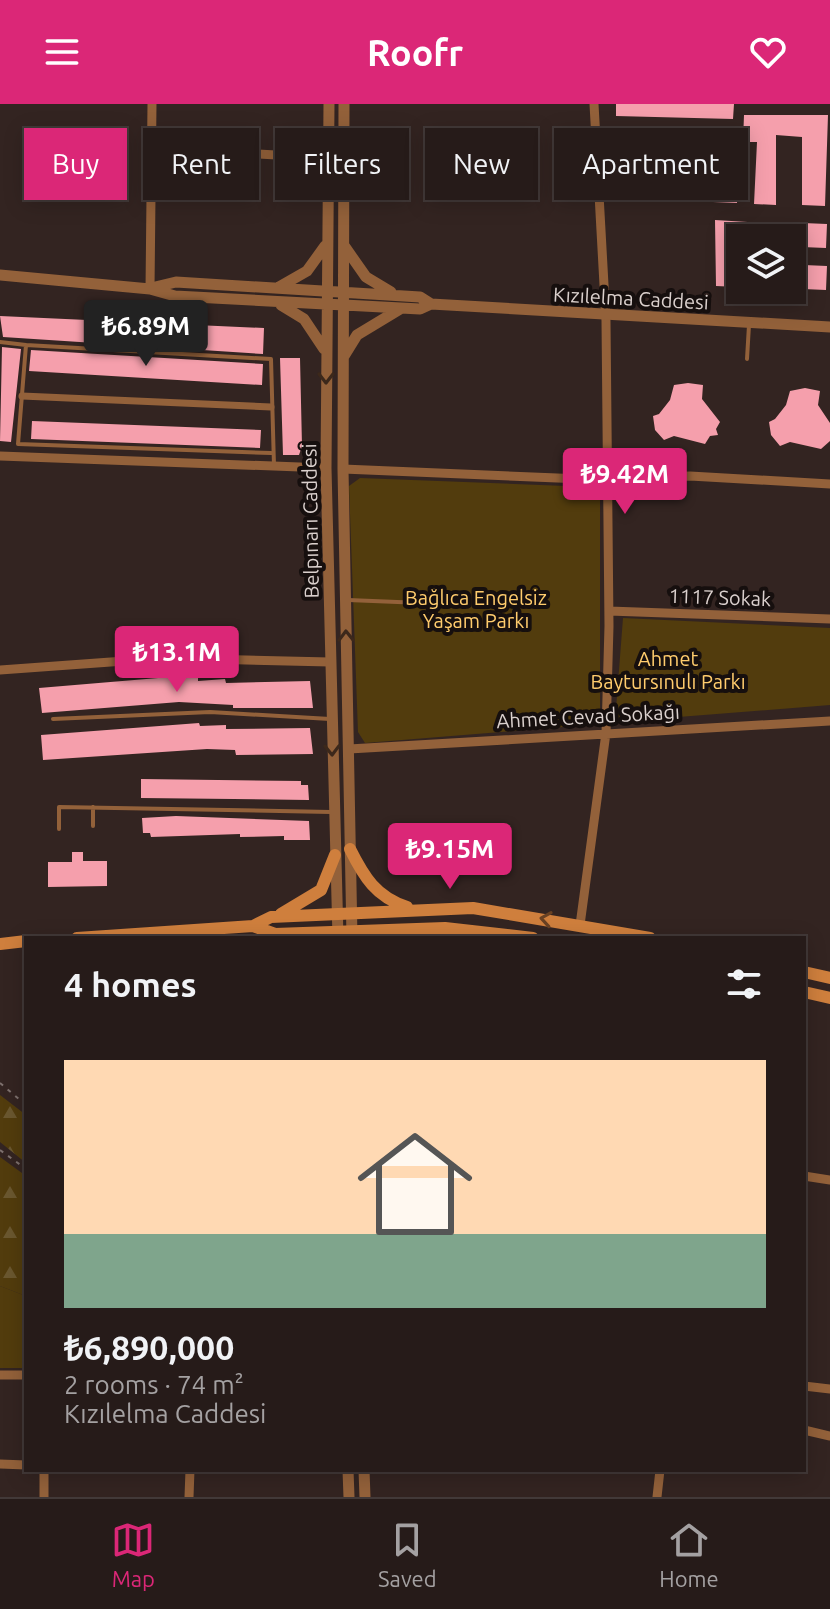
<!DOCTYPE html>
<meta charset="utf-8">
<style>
:root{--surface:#261b19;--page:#322826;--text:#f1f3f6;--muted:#a4a1a2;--line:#423938;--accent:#db2777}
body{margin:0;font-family:Ubuntu,sans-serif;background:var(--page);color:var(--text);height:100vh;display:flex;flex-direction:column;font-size:30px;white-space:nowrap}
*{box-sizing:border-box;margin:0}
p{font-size:26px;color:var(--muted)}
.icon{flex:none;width:44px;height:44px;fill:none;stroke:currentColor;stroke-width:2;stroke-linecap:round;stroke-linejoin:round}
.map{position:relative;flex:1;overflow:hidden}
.panel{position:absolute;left:24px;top:832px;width:782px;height:536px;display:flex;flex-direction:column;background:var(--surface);border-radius:0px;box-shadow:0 4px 20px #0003,0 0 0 2px var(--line)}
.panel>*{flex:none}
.guide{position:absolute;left:24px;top:24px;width:782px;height:72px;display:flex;gap:16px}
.tools{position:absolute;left:726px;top:120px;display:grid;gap:16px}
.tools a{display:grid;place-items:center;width:80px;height:80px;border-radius:0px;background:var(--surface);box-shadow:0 4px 20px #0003,0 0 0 2px var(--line);font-size:40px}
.price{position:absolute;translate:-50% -68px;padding:0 18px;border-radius:8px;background:var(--accent);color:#fff;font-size:26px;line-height:52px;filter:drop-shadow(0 2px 4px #0008)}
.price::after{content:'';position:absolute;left:50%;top:48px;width:24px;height:18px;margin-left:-12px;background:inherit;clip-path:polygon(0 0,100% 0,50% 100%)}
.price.on{background:#222;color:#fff}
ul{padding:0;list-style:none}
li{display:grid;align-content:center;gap:16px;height:424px;padding:0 40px}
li+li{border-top:2px solid var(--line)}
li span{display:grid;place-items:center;height:248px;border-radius:0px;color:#555}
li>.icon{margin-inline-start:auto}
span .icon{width:144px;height:144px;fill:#fffc;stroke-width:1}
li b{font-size:34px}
h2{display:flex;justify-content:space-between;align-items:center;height:96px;padding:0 40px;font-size:34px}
.tag{padding:0 28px;border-radius:0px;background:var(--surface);box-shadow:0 4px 20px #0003,0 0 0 2px var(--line);font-size:28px;line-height:72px}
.tag.on{background:var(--accent);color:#fff}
header{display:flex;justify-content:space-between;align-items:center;height:104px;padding:0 40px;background:var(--accent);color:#fff;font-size:36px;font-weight:700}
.tabs{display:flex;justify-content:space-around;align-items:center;height:112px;border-top:2px solid var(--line);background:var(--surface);font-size:22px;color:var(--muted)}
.tabs a{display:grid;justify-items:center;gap:4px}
.tabs .on{color:var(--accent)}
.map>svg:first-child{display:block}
.green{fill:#523c0d}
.forest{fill:url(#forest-firs)}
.building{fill:#f59fac}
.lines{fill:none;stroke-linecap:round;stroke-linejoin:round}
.path{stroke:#7d706d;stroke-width:2;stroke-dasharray:4 6;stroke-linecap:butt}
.service{stroke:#93613a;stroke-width:4}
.pedestrian{stroke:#93613a;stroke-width:7}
.minor{stroke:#93613a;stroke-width:9}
.tertiary{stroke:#93613a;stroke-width:11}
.secondary{stroke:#cf7f3d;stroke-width:12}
.oneway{stroke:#3c281b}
.oneway2{stroke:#694123}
.labels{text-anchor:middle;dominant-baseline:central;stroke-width:8;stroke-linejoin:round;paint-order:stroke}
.street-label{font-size:20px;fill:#dad0cd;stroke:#160f0e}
.park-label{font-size:20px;fill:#ffcc6d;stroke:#160f0e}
</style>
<header><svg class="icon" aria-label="menu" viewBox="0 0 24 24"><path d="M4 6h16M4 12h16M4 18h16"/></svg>Roofr<svg class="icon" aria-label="heart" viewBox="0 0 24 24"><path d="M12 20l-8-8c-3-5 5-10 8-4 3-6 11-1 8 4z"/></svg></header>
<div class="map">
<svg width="830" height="1393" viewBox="0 0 830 1393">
<defs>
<pattern id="forest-firs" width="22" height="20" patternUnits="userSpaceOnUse" patternTransform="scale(2)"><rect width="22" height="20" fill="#523c0d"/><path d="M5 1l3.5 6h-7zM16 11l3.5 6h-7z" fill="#6a572f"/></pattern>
</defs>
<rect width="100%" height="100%" fill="#332421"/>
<!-- green -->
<path class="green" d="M360,374L591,383L600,391V608L587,621L365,639L358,628L349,382Z
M623,514L830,524V601L615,618Z
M0,1182L26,1192V1264H0Z"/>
<!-- forest -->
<path class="forest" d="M0,991L26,1011V1059L0,1038Z
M0,1053L26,1072V1192L0,1182Z"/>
<!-- building -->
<path class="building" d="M616,0H734L733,15L616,12Z
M744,11H828L825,102L802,101V33L776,31V101L754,100L757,38H743Z
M714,38L739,39L737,99L713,98Z
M715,116L778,120L777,134H738V183L716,182Z
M803,119L827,120L826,144L802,143Z
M804,161L827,162L826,186L803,185Z
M0,212L264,224L263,250L3,233Z
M2,243L21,245L11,338L0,337Z
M31,246L263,260L262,281L29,267Z
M280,254H300L302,342L299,351H283Z
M688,279L703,281L702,295L720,318L716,325L718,331L710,332L705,340L674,332L664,336L655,326L653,312L659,310L670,296L674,281Z
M805,284L820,287L818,301L830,319V337L821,345L790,338L780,342L771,331L769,318L775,315L786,301L790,287Z
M32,317L261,326L260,344L31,335Z
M170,573H198V577L225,575L226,579L310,577L313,604H233V601L179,598L42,609L39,584Z
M199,619L200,622L226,621V625L310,624L313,650L236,651L235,646L207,645L43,656L41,631Z
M141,675L301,677V681H308L309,696L141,694Z
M176,712L309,717L310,736H284V732L240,733V730L151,733L150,729H143L142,714Z
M72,748H83V757H107V782L48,783V758H72Z"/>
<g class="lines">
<!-- path -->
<path class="path" d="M0,979L26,1001
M0,1046L26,1065"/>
<!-- service -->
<path class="service" d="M0,238L26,241
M747,255L749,221
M271,349L18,340L26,241L271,255L274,362
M348,496L422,499
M53,615L210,608L330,615
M93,703V722
M59,725V703L331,708"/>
<!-- pedestrian -->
<path class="pedestrian" d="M22,292L271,303"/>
<!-- minor -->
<path class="minor" d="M150,44L329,54
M150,185L152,0
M0,352L326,364
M343,365L582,375L690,372L830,380
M609,507L830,515
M0,566L166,554L330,558
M349,645L830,617
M580,821L606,629L609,522L606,217L594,0
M804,1072L830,1076
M0,1271H26
M804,1282L830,1285
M804,1326L830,1332
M0,1360L26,1361
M44,1393V1366
M189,1393L190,1366
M657,1393L660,1366"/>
<!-- tertiary -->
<path class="tertiary" d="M329,0L326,364L338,834
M344,0L343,365L352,834
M345,143L366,173L391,188
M0,171L150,185L175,192L420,205L431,200L830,223
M279,183L307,167L325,142
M151,184L176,178L420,193L431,200
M281,201L304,215L324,245
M344,252L357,231L400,205
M348,1366L349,1393
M364,1366L365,1393"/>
<!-- secondary -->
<path class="secondary" d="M350,745C364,773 376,793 407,803
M281,810L321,786L335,751
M253,822L275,830L445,824L533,834
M77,834L253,822L271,813L473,804L650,834
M0,840L26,837
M804,868L830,874
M804,888L830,894"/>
</g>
<!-- one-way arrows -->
<defs><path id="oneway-chevron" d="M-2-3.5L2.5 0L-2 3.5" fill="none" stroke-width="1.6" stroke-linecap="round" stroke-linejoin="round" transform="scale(2)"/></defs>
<g class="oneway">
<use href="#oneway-chevron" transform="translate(326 274) rotate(90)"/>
<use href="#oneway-chevron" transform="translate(346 532) rotate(-91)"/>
<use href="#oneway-chevron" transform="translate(332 646) rotate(89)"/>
</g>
<use class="oneway2" href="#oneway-chevron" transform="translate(546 815) rotate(-171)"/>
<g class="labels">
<!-- street labels -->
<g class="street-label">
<text transform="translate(631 194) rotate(3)">Kızılelma Caddesi</text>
<text transform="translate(310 417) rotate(-91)">Belpınarı Caddesi</text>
<text transform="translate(720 493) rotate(2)">1117 Sokak</text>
<text transform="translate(588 612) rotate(-3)">Ahmet Cevad Sokağı</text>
</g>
<!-- park labels -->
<g class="park-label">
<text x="476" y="493">Bağlıca Engelsiz<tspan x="476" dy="23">Yaşam Parkı</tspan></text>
<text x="668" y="554">Ahmet<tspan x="668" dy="23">Baytursınulı Parkı</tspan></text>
</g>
</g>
</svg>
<div class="tools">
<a><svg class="icon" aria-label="layers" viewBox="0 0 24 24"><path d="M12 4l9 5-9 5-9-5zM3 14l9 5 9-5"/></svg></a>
</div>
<b class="price on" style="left:146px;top:264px">₺6.89M</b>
<b class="price" style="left:625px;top:412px">₺9.42M</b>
<b class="price" style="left:177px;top:590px">₺13.1M</b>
<b class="price" style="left:450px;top:787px">₺9.15M</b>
<div class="guide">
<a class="tag on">Buy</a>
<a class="tag">Rent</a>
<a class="tag">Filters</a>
<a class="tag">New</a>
<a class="tag">Apartment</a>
</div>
<section class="panel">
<h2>4 homes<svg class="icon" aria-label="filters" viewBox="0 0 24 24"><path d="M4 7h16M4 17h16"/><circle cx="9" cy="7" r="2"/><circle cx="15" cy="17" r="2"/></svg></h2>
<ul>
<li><span style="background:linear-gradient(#ffd9b3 70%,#7fa58c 0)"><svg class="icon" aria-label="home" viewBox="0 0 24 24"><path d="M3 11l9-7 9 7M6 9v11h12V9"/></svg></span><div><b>₺6,890,000</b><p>2 rooms · 74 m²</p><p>Kızılelma Caddesi</p></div></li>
</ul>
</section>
</div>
<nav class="tabs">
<a class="on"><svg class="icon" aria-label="map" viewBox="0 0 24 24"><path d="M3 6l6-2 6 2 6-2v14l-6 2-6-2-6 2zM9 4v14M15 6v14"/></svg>Map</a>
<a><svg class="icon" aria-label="saved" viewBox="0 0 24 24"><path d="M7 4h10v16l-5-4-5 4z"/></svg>Saved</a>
<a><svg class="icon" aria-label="home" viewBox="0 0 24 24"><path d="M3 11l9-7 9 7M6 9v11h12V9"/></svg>Home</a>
</nav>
